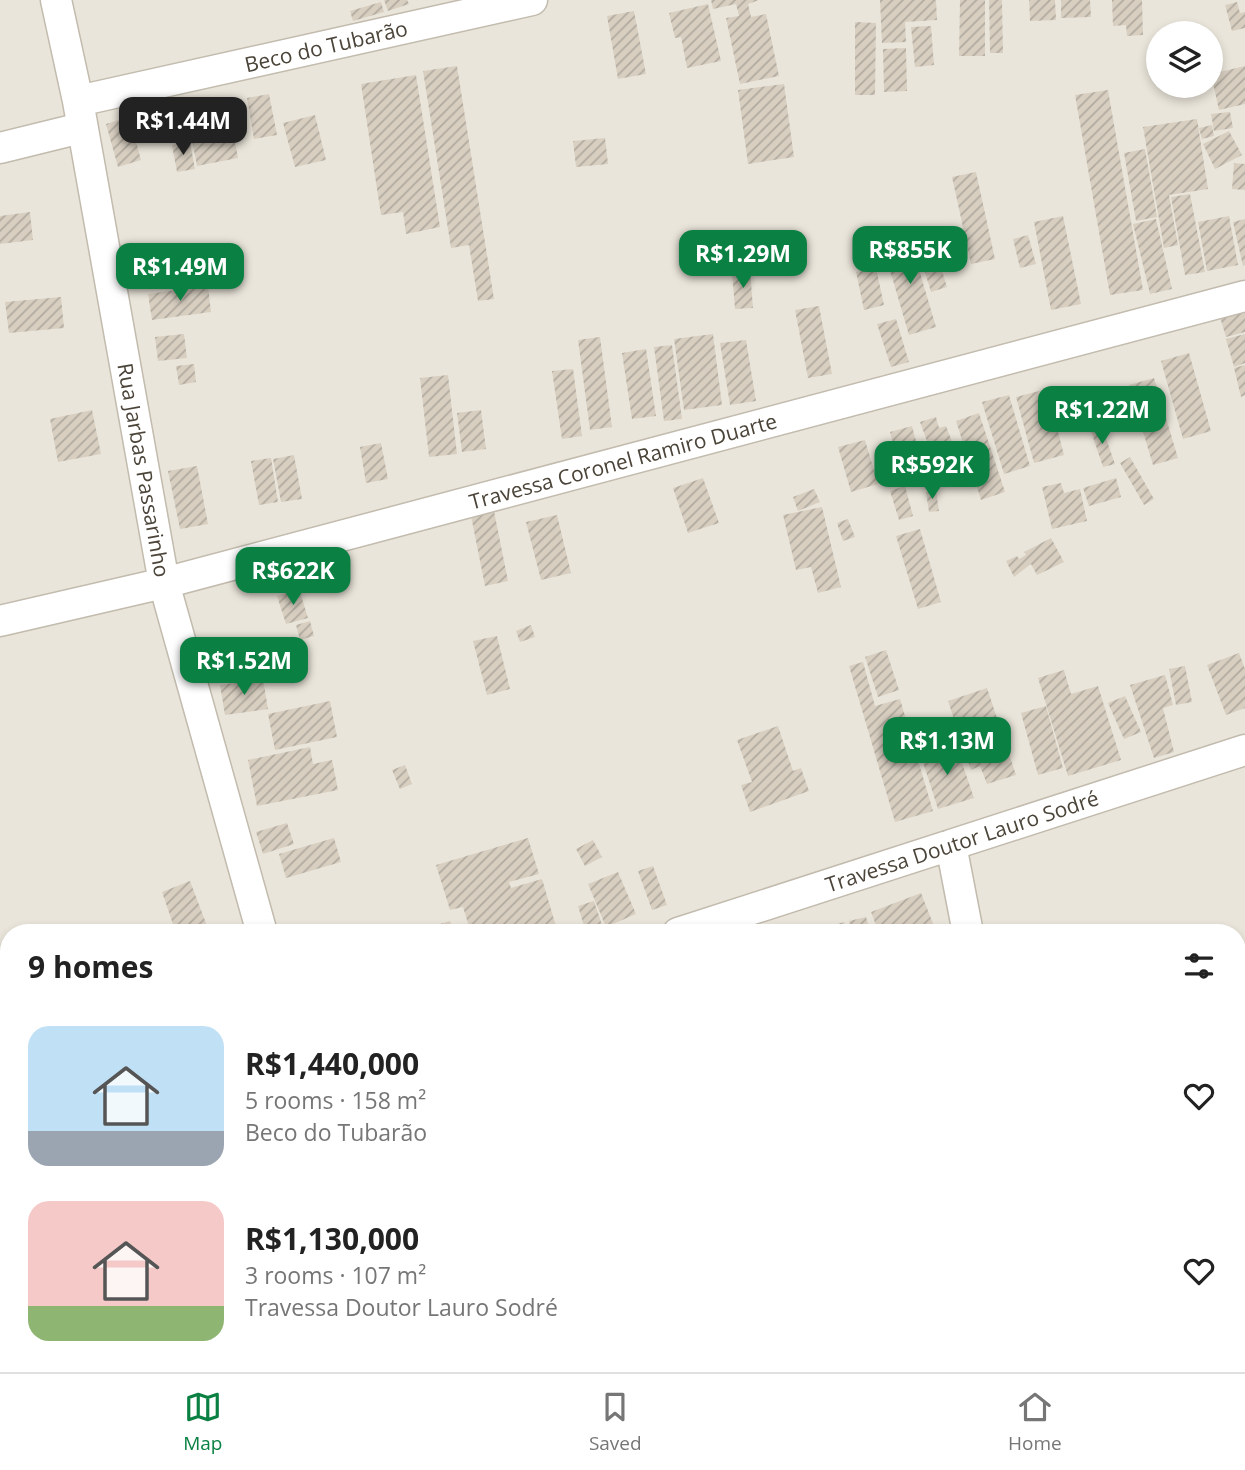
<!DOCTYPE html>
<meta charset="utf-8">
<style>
:root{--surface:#fff;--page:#f2f2f2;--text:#222;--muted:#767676;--line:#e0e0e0;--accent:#0b8043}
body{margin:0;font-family:"Open Sans",sans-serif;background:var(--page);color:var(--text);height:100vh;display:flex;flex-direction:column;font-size:26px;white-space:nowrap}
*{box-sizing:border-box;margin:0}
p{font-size:23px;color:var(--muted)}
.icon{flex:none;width:38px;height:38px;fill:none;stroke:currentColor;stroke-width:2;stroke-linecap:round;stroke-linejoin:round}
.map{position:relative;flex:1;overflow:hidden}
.details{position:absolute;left:0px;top:924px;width:1246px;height:448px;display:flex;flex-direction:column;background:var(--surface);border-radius:28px 28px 0 0;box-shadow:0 4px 10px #0003}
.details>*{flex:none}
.fabs{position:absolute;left:1146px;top:21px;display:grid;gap:14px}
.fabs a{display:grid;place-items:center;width:77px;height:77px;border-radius:50%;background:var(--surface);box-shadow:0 4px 10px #0003;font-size:35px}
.price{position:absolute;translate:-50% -60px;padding:0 16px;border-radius:14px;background:var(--accent);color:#fff;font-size:23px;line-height:46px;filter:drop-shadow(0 2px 4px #0008)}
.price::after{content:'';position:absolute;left:50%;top:42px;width:21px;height:16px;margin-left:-10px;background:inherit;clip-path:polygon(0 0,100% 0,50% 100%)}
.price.current{background:#222;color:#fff}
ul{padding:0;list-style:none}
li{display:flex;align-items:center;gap:21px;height:175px;padding:0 28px}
li span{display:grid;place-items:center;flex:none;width:196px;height:140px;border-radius:21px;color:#555}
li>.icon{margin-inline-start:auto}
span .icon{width:84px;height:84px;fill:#fffc;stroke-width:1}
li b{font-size:30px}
h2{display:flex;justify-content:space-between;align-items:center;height:84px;padding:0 28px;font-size:30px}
.tab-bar{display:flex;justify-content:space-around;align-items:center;height:98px;border-top:2px solid var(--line);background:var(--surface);font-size:19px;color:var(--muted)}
.tab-bar a{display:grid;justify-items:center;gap:4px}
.tab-bar .current{color:var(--accent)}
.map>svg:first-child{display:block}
.residential{fill:#eae5da;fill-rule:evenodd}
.building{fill:url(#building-hatch)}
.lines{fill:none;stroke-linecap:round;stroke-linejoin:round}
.street-casing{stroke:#c2bbae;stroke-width:33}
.street{stroke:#fff;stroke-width:30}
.labels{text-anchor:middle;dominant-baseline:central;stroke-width:5;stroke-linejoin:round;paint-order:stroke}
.street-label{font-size:21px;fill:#4b4439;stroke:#fff}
</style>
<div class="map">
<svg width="1245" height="1372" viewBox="0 0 1245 1372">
<defs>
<pattern id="building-hatch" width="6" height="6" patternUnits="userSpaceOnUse" patternTransform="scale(1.75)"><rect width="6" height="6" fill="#d8cfc1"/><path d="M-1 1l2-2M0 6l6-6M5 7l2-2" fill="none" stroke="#b1aa9e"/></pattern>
</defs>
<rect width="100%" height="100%" fill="#f6f3ec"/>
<!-- residential -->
<path class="residential" d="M0,0H1245V1372H0ZM1158,33H1211V86H1158ZM9,933H1237V1363H9Z"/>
<!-- building -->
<path class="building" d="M384,0H407L409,4L388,11Z
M711,0H759L748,4L751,17L766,14L779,76L740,84L726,18L739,16L736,4L713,9Z
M880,0H936L937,20L905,22L906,42L882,43Z
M960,0H985V56H959Z
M989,0H1002L1003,53H990Z
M1029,0H1055L1056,20L1030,21Z
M1061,0H1090L1091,17L1061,18Z
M1112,0H1142L1143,35L1127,36L1126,25L1113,26Z
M381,2L384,12L353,21L350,11Z
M1237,2L1240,13L1245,12V28L1232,31L1225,5Z
M708,4L721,61L687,68L681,37L675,38L669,13Z
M634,11L646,74L618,79L607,16Z
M855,22L876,23L875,95H855Z
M931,26L934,65L915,67L911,27Z
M906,48L907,91L884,92L883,49Z
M457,66L494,299L478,301L469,245L451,248L423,71Z
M1245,66V104L1219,110L1211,74Z
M416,75L440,227L406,234L403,212L381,215L361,84Z
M784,84L794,157L748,164L738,90Z
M1164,86H1195V87L1165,92Z
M1108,90L1143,290L1110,295L1075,95Z
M269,94L277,135L254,139L247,98Z
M227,97L238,158L197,166L185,104Z
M1230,112L1233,128L1214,131L1211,114Z
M315,115L326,160L295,167L283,123Z
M129,117L141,160L118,167L106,124Z
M1197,119L1208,189L1169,195L1178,245L1164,248L1143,127Z
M1212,125L1214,136L1202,139L1199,128Z
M1229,131L1242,155L1215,169L1203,144Z
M605,138L608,164L576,167L573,141Z
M190,142L195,169L177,172L172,145Z
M1145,149L1157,217L1136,221L1124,153Z
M1234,163L1245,164V190L1232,189Z
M976,172L995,259L971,264L952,177Z
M1190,194L1205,272L1185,275L1171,197Z
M30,212L33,240L0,244V216Z
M1063,216L1081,304L1051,310L1034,222Z
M1229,216L1238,265L1207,271L1198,222Z
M1156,219L1172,289L1150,294L1133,224Z
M1245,219V265L1243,266L1233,222Z
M908,232L936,327L909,335L884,250L898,246L895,236Z
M1028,235L1036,264L1020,268L1013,239Z
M187,244L192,273L144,280L140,251Z
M939,261L947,287L931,292L923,266Z
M876,268L884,305L864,310L856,272Z
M750,270L753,308L735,309L732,272Z
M208,286L211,312L152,320L148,294Z
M61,297L64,328L9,333L5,302Z
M819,306L832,374L808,378L795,310Z
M1245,308V332L1226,337L1219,314Z
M896,319L909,362L891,367L877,324Z
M184,334L187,358L158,361L155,337Z
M713,334L722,405L684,410L674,339Z
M1245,334V363L1234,367L1226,339Z
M600,337L612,427L590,430L578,340Z
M746,340L756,401L730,405L720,343Z
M672,345L682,419L664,421L654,347Z
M646,349L656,416L632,419L622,353Z
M1189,353L1211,431L1183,439L1161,361Z
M194,364L196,382L179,385L176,366Z
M1245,365V395L1241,397L1234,368Z
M573,369L582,436L562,439L552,371Z
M448,375L457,454L429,457L420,378Z
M1154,378L1178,458L1153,465L1129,385Z
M1047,389L1064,455L1034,463L1016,397Z
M1009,395L1030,466L1004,474L982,402Z
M92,410L101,454L58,462L50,419Z
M481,410L486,449L462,452L457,413Z
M979,413L1005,492L981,500L956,421Z
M936,417L939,428L946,426L953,444L931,452L920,422Z
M1101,424L1115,464L1103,467L1090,428Z
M912,426L924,471L902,476L890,432Z
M865,440L878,484L851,492L838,447Z
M381,443L388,479L366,483L360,447Z
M294,455L302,499L281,502L273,459Z
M1130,457L1154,499L1144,505L1120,463Z
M271,458L278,502L259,505L251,461Z
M197,466L208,524L180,529L168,471Z
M703,478L719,523L688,533L673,488Z
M1116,478L1121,497L1089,506L1083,488Z
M1061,483L1064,493L1080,489L1087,521L1052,529L1042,487Z
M905,486L913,516L899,520L890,491Z
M814,489L820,502L798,511L793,497Z
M936,491L939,511L929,512L926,492Z
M822,507L841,587L818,593L811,567L796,570L783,515Z
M494,511L508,581L485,586L471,516Z
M557,515L571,573L541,580L526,522Z
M848,519L855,537L843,541L837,523Z
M920,529L941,602L918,609L896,536Z
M1051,538L1064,562L1037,575L1031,564L1014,577L1006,561L1017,556L1019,559L1026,555L1024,552Z
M299,589L308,618L286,624L277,596Z
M310,621L314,636L300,640L296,625Z
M531,625L535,637L520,642L516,631Z
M497,636L510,689L487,695L473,641Z
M886,650L899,690L878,697L865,657Z
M1239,653L1245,669V708L1226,715L1207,665Z
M863,662L875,706L900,699L933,811L895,822L849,666Z
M1185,666L1192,702L1176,705L1169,669Z
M1064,670L1071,694L1098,686L1121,760L1068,776L1038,678Z
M1165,675L1173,705L1163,708L1174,752L1154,758L1130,685Z
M263,679L268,709L225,715L220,685Z
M987,688L1016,775L987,784L980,766L971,770L948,701Z
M1125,696L1141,732L1124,739L1108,703Z
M330,701L337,737L275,750L268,714Z
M1046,706L1063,768L1038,775L1021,713Z
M778,726L793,771L801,768L809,791L750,812L741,785L752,782L737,740Z
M956,745L974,798L938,809L921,756Z
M310,747L313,764L332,760L338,790L257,806L248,760Z
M405,765L412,784L400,789L392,770Z
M287,823L294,844L263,854L256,832Z
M334,838L341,862L286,878L279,854Z
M528,838L539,874L509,882L511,888L542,879L558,933H471L463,907L450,910L436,865Z
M593,840L602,857L585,866L576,849Z
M653,866L667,905L652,910L638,871Z
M618,872L636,914L606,927L588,884Z
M190,881L209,931L176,933L162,892Z
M921,893L934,926L916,933H879L871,912Z
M594,901L603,928L586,933L578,906Z
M866,917L871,933H852L849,921Z
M450,921L453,933H428L427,928Z
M844,922L848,933H814V932Z
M1245,1157V1197L1237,1199V1159Z
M1245,1266V1354L1237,1356V1268Z
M898,1363H1018L1021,1372H900Z"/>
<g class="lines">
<!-- street casing -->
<g class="street-casing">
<path id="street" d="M56,0L78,101L164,583L262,933
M78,101L532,0
M0,148L81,128
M0,621L164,583L1245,296
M951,845L968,933
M678,933L1245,750
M0,1154L9,1151
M271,1363L272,1372
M1047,1363L1049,1372"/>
</g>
<!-- street -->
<use href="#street" class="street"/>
</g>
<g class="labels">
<!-- street labels -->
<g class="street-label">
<text transform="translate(326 46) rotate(-13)">Beco do Tubarão</text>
<text transform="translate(623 461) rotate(-15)">Travessa Coronel Ramiro Duarte</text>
<text transform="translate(144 470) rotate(80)">Rua Jarbas Passarinho</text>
<text transform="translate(962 841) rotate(-18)">Travessa Doutor Lauro Sodré</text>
</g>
</g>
</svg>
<div class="fabs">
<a><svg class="icon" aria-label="layers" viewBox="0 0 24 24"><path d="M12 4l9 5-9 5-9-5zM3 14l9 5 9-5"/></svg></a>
</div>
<b class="price current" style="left:183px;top:157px">R$1.44M</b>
<b class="price" style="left:910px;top:286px">R$855K</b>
<b class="price" style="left:743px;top:290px">R$1.29M</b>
<b class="price" style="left:180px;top:303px">R$1.49M</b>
<b class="price" style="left:1102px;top:446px">R$1.22M</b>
<b class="price" style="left:932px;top:501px">R$592K</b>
<b class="price" style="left:293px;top:607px">R$622K</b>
<b class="price" style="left:244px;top:697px">R$1.52M</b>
<b class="price" style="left:947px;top:777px">R$1.13M</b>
<section class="details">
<h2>9 homes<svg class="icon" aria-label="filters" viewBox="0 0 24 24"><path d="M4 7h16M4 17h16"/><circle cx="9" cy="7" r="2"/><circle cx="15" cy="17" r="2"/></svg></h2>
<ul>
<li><span style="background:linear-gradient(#bfe0f5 75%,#9aa5b1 0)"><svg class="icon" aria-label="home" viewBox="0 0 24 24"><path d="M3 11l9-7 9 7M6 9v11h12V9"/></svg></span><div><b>R$1,440,000</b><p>5 rooms · 158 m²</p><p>Beco do Tubarão</p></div><svg class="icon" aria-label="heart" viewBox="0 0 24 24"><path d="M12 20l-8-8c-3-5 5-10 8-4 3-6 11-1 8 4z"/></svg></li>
<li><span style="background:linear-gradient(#f6c9c9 75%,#8fb573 0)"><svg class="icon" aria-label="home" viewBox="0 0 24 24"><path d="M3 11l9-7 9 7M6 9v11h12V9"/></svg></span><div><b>R$1,130,000</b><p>3 rooms · 107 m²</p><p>Travessa Doutor Lauro Sodré</p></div><svg class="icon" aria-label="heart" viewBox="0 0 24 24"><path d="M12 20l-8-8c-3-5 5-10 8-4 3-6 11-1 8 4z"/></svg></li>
</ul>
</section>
</div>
<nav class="tab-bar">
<a class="current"><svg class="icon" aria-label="map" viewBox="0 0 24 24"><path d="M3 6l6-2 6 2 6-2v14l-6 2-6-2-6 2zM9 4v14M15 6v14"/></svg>Map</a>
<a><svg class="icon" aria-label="saved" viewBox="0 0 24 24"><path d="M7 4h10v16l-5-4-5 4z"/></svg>Saved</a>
<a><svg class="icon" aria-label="home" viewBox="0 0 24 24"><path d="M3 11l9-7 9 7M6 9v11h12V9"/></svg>Home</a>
</nav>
